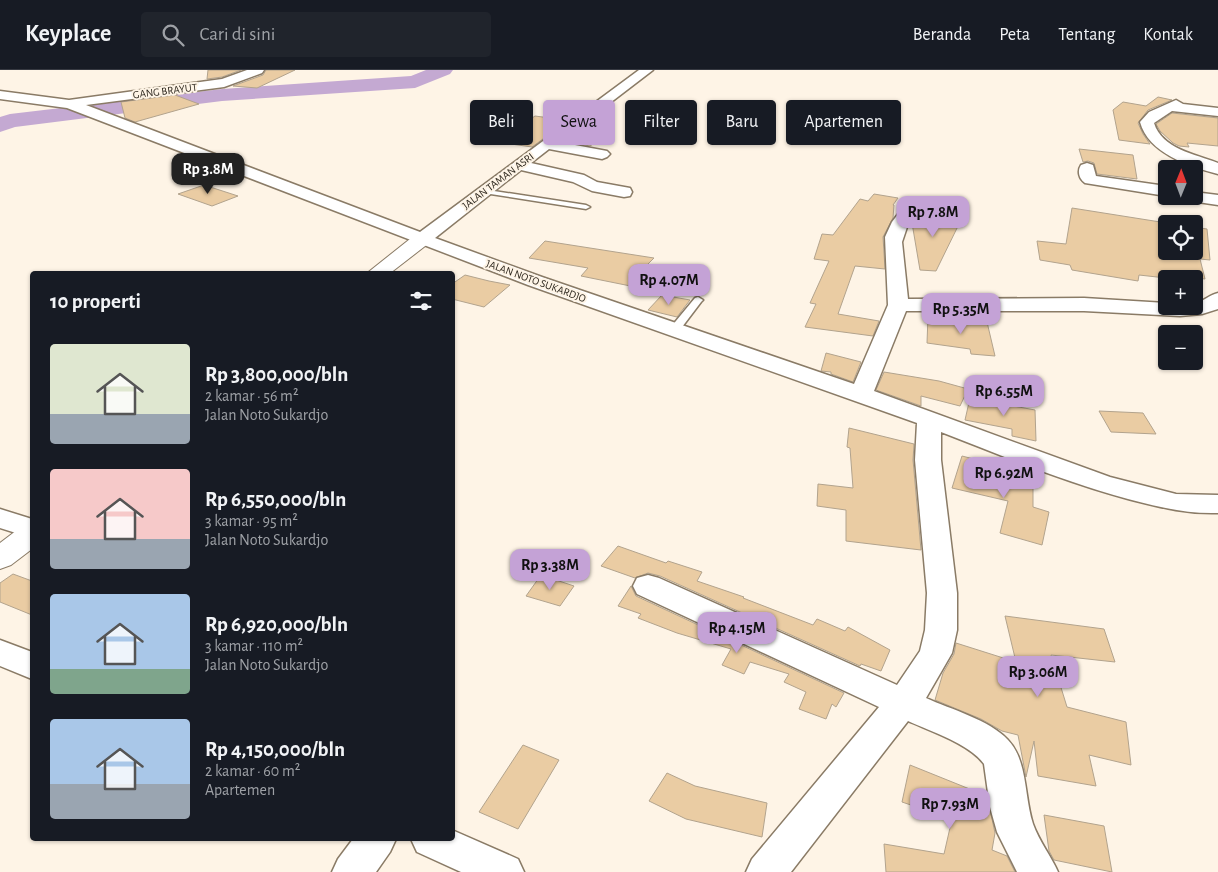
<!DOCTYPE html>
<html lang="id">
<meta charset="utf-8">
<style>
:root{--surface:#171b24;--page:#20242c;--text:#f1f3f6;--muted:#9ea1a6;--line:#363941;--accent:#c4a2d6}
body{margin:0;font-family:"Alegreya Sans",sans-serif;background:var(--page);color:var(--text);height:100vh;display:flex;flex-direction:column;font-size:19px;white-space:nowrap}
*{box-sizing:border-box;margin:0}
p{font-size:16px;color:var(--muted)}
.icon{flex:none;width:28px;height:28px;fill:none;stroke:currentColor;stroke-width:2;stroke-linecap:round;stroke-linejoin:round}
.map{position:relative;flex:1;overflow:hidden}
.panel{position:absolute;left:30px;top:201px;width:425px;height:570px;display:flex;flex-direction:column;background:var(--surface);border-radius:5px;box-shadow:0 1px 4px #0004}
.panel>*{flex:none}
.banner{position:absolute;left:470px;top:30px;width:475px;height:45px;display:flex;gap:10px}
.needle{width:32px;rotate:1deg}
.fabs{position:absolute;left:1158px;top:90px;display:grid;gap:10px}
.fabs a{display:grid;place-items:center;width:45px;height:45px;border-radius:5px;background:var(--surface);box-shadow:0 1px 4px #0004;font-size:25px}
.price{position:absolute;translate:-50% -42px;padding:0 11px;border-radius:10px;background:var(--accent);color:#111;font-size:16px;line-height:32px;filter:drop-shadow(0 1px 2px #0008)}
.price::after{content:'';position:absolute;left:50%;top:30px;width:15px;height:11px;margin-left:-8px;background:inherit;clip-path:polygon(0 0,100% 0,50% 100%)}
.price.current{background:#222;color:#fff}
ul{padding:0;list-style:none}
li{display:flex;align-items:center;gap:15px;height:125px;padding:0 20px}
li span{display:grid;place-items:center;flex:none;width:140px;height:100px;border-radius:5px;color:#555}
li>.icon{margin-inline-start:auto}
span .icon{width:60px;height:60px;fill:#fffc;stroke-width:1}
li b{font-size:21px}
h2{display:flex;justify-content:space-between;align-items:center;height:60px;padding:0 20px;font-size:21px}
.tag{padding:0 18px;border-radius:5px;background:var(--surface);box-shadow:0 1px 4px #0004;font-size:18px;line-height:45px}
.tag.current{background:var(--accent);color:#111}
header{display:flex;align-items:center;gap:30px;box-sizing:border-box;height:70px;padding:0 25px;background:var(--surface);border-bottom:1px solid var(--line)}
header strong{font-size:24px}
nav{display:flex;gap:28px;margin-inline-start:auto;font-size:18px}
.search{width:350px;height:45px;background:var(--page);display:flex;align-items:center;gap:12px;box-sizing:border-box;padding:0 18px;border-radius:5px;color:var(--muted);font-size:19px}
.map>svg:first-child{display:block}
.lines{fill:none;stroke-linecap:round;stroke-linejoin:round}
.river{fill:#c4a9d2;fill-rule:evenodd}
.building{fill:#eacca3;stroke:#b2a38d}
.service-casing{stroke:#8a7b66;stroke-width:3}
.minor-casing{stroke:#8a7b66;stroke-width:3}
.tertiary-casing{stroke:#8a7b66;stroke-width:2}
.service{fill:#fff;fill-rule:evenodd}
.minor{fill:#fff;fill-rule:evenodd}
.tertiary{fill:#fff;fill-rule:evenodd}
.labels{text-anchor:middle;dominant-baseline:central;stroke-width:4;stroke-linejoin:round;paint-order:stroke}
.far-street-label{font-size:11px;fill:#2c261d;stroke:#fef4e6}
</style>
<header>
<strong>Keyplace</strong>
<div class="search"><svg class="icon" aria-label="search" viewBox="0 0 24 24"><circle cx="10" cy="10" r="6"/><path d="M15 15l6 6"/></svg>Cari di sini</div>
<nav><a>Beranda</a><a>Peta</a><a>Tentang</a><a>Kontak</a></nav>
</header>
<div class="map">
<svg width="1218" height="802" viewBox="0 0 1218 802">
<rect width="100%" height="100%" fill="#fef4e6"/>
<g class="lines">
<!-- river -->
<path class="river" d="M426,0H453L450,4L415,18L222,31L15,57L0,62V47L10,44L222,19L411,6Z"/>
</g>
<!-- building -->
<path class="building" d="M208,0H241L222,7L207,9Z
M266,0H295L257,18L233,16L263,5Z
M175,25L199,34L135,52L125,48L121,32Z
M1158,27L1172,30L1148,40L1138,53L1143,64L1150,74L1119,70L1113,40L1123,32L1146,36Z
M1172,43L1218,48V76L1187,73L1189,77L1179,76L1173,73L1160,61L1156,54Z
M535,46L565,50L561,53L563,54L532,77L497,72Z
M582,57L611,62L590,76L563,71Z
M1079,79L1133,85L1137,109L1097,104L1094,93L1088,91L1083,92Z
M204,115L238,126L212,136L178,124Z
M874,124L898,128L893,135H894L893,148L883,167L885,199L855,196L838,244L879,251L873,266L805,257L816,234L810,233L829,191L814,189L822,164L833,165L860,129L868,131Z
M1072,138L1173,154H1166V181H1194V157L1207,159L1210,190L1200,189L1205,209L1174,205L1175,209L1139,205L1138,211L1072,200L1070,195L1040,190L1037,171L1066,174Z
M922,140L954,146L952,151L960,152L936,201L920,200L912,153Z
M545,171L654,188L647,195L687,203L670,224L581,206L588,198L529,188Z
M465,205L489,211L510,215L484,237L452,229V214Z
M662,225L690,230L677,247L648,240Z
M928,246L987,252L995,286L971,284L970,279L927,273Z
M826,283L861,292L853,312L831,304V302L821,301Z
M884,302L939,311L968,319L960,336L921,326V336L876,320Z
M970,328L1035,340L1036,371L1012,366V359L965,350Z
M1099,341L1143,343L1156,364L1111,362Z
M849,358L914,374L913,390L921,480L846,471V440L817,436L818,414L853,418L850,378L847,377Z
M962,386L1001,396L998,408L1033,415V437L1049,442L1042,475L1000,463L1008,431L952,418Z
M618,476L666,493L668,491L702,502L697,511L744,527L743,528L813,555L817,549L845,561L848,557L890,580L881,601L861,594L860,596L660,506L648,503L635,508L601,496Z
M13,504L32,511V545L0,532V513Z
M541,505L574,516L560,536L526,526Z
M631,516L636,526L844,623L836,637L832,634L826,649L799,639L806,622L784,612L789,604L750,592L744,604L722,595L731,579L677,563L638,548L641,544L618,536Z
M1005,546L1104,559L1115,592L1051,585L1067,637L1126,652L1131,695L1089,685L1096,716L1038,706L1034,671L1026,707L1018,665L1002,661L981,649L935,630L943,603L954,584L956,573L1016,592Z
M523,675L559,690L518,759L479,742Z
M910,695L987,726L995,763L992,780L1007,786L1015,802H886L884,774L944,784L952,749L902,732Z
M667,703L695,716L767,733L762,767L686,749L649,731Z
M1044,745L1104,756L1112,802L1054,790L1049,781Z"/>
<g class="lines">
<!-- service casing -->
<g class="service-casing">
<path id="service" d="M481,119L586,135L590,137L586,139L484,123H481Z
M698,227L703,230L701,232L679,261H671V257L695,228Z"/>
</g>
<!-- minor casing -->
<g class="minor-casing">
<path id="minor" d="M247,0H264L262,3L224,17L86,35L420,162L639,0H653L559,72L607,81L610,84L607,87L602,89L549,79L531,93L584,105L597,112L630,118L632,122L630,126L624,127L592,121L573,112L521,100L435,168L542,207L854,314L888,235L885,167L892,152L908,131H920L923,135L907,157L902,172L908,229L1084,228L1166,233V236H1194V233C1203,232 1209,225 1218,223V239L1202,244L1180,246L1084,241H906L874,321L1110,407L1176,424L1218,425V443C1185,444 1160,437 1128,429C1064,412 1003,386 941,362V390L957,523V560L952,583L926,628C950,639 990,650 1008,670C1028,691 1024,727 1033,754C1039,771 1051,786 1058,802H1017L997,762L990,737L984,694C970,674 930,661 908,651L791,802H746L752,789L879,637L637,524L633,516L637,508L648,505L659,508L897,615L920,581L925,560L927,523L915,390L917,353L528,215L67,38L0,29V21L69,30L222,9Z
M1176,30L1183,34L1218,38V46L1172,41L1154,53C1162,79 1195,84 1218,93V104C1190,97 1148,83 1140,52L1149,42Z
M1087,93L1093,95L1096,106L1166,116V126L1085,113C1079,109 1077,101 1081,95Z
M1194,122L1218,125V135L1184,130L1182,126H1194Z
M0,439L32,449V468L0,458Z
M0,570L32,582V609L0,596Z
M452,760L518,789L524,802H461L417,782L411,769H452Z
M353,769H396L390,782L376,802H332L338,789Z"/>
</g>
<!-- tertiary casing -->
<g class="tertiary-casing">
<path id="tertiary" d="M422,163L429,165L432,169L429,173L389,204H366L415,165Z
M32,454V479L11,495L0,499V473L21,457Z"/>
</g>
<!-- service -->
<use href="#service" class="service"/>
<!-- minor -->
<use href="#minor" class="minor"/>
<!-- tertiary -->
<use href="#tertiary" class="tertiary"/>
</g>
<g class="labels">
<!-- far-street labels -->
<g class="far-street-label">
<text transform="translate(165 21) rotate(-7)">GANG BRAYUT</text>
<text transform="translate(498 111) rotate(-37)">JALAN TAMAN ASRI</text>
<text transform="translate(536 211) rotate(20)">JALAN NOTO SUKARDJO</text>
</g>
</g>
</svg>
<div class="fabs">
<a><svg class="needle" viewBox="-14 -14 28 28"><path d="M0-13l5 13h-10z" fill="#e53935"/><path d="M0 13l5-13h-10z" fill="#9ea1a6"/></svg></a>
<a><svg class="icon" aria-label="locate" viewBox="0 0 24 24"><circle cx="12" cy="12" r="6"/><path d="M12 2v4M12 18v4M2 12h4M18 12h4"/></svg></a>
<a>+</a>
<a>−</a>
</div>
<b class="price current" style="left:208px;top:125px">Rp 3.8M</b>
<b class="price" style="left:933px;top:168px">Rp 7.8M</b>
<b class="price" style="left:669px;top:236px">Rp 4.07M</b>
<b class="price" style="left:961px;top:265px">Rp 5.35M</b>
<b class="price" style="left:1004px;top:347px">Rp 6.55M</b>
<b class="price" style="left:1004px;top:429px">Rp 6.92M</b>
<b class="price" style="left:550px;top:521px">Rp 3.38M</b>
<b class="price" style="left:737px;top:584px">Rp 4.15M</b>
<b class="price" style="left:1038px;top:628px">Rp 3.06M</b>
<b class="price" style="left:950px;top:760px">Rp 7.93M</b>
<div class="banner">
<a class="tag">Beli</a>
<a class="tag current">Sewa</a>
<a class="tag">Filter</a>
<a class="tag">Baru</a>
<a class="tag">Apartemen</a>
</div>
<section class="panel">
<h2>10 properti<svg class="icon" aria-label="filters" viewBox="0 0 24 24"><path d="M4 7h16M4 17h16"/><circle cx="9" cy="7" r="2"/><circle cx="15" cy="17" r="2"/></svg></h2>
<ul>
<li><span style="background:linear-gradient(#dfe7d0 70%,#9aa5b1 0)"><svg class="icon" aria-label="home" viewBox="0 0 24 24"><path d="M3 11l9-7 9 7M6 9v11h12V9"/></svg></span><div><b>Rp 3,800,000/bln</b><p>2 kamar · 56 m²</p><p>Jalan Noto Sukardjo</p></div></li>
<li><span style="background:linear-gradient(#f6c9c9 70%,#9aa5b1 0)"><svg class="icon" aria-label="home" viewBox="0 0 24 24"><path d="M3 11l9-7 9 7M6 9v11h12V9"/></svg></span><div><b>Rp 6,550,000/bln</b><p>3 kamar · 95 m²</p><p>Jalan Noto Sukardjo</p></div></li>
<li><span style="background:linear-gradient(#a9c7e8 75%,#7fa58c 0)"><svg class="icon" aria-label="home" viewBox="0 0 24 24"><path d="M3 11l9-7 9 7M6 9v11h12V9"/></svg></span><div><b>Rp 6,920,000/bln</b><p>3 kamar · 110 m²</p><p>Jalan Noto Sukardjo</p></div></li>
<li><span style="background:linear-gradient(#a9c7e8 65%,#9aa5b1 0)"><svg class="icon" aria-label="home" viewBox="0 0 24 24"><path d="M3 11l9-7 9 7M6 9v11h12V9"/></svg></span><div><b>Rp 4,150,000/bln</b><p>2 kamar · 60 m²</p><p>Apartemen</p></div></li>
</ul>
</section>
</div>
